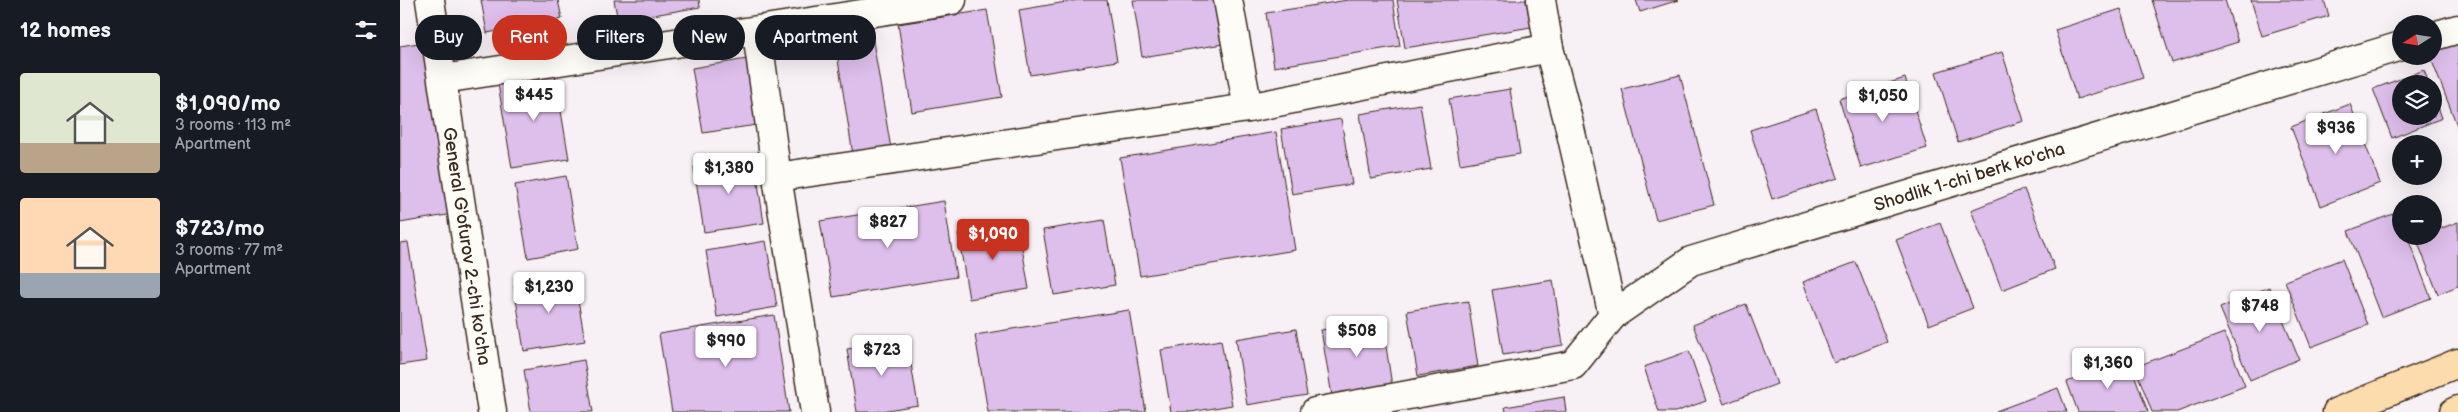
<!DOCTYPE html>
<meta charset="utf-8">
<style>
:root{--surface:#171b24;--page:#242831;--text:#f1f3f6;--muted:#9ea1a6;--accent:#c8321e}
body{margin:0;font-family:"Balsamiq Sans",sans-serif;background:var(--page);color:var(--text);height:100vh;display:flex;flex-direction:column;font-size:19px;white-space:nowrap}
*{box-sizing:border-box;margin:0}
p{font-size:16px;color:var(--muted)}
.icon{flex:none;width:28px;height:28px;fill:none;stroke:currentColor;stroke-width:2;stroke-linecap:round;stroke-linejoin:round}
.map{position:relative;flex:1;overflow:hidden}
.sheet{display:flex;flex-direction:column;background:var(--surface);width:400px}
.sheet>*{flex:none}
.guide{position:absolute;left:15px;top:15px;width:475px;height:45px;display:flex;gap:10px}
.needle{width:32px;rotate:258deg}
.controls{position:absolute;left:1992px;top:15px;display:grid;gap:10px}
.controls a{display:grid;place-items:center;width:50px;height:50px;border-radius:50%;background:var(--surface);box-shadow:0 5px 20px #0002;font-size:25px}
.price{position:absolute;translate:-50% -42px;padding:0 11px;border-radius:5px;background:#fff;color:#222;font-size:16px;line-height:32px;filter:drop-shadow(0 1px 2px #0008)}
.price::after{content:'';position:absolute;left:50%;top:30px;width:15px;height:11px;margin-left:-8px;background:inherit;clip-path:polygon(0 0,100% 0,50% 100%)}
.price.selected{background:var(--accent);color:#fff}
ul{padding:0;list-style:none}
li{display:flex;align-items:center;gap:15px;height:125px;padding:0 20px}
li span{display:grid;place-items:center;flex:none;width:140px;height:100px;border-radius:5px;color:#555}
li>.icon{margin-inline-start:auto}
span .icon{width:60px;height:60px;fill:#fffc;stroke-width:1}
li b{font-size:21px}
h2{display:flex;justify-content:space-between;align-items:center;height:60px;padding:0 20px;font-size:21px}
.tag{padding:0 18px;border-radius:22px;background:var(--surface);box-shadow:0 5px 20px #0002;font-size:18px;line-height:45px}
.tag.selected{background:var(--accent);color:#fff}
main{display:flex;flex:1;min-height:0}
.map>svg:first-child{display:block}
.building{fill:#debeeb;stroke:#3b2a1e}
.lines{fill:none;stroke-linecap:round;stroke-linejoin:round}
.minor-casing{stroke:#3b2a1e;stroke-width:31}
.primary-casing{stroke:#3b2a1e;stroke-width:31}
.minor{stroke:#fdfcf7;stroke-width:28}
.primary{stroke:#fcdcac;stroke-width:28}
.labels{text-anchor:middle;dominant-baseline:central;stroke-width:4.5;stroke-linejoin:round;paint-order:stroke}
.street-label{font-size:18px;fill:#3b2a1e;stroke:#fdfcf7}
</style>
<main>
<section class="sheet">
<h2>12 homes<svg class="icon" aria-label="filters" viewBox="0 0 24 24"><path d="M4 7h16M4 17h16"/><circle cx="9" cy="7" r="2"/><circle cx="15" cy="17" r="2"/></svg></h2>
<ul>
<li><span style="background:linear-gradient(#dfe7d0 70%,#b9a48a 0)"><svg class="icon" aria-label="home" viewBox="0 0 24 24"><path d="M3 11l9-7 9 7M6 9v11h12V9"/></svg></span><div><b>$1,090/mo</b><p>3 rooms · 113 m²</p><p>Apartment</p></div></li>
<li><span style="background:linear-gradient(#ffd9b3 75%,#9aa5b1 0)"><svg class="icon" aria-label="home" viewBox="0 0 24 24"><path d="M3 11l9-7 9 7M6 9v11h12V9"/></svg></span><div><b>$723/mo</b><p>3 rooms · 77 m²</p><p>Apartment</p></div></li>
</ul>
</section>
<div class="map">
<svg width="2058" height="412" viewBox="0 0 2058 412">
<rect width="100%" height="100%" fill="#f7f0f5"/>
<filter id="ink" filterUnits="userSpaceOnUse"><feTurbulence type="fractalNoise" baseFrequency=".02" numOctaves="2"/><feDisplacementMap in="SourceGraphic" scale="10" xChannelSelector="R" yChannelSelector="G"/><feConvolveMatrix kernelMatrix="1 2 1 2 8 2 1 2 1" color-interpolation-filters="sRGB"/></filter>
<g filter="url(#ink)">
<!-- building -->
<path class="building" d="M81,0H158L162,19L87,33Z
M214,0H299L300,7L218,21Z
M678,0H707L717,61L630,75L619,10Z
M733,0H816L823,44L742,57Z
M948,0H993L1000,46L874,67L866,13Z
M997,0H1126L1131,27L1005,48Z
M1236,0H1279L1240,12Z
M1752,0H1825L1838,42L1772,63Z
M1851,0H1924L1929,16L1862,36Z
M1721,9L1743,78L1677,99L1655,30Z
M587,10L602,97L512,112L498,24Z
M472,35L491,149L453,155L435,41Z
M2058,41V128L2030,56H2034V51Z
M25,42L53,214L0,223V46Z
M1602,52L1624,121L1558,142L1536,72Z
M353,58L363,124L303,133L292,68Z
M2024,70L2029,84H2001V116H2034V96L2042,118L1992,138L1973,89Z
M155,75L169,159L112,168L98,84Z
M1280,75L1314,205L1256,220L1222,89Z
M1505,78L1527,148L1461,168L1439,99Z
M1110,89L1120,154L1060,164L1049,99Z
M1020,104L1031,169L971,179L960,114Z
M1950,104L1980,183L1921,206L1891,127Z
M1416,109L1438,178L1372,199L1350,130Z
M941,119L952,184L892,194L881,129Z
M876,132L895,250L740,276L720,158Z
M354,157L364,223L304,232L294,167Z
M166,176L178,249L128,258L115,185Z
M1624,189L1655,269L1602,290L1571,210Z
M544,201L556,277L433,297L420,221Z
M1998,212L2001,220V236H2007L2031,298L1981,317L1948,231Z
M704,220L715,285L654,295L643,230Z
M2058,222V286L2038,294L2016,238L2034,236V231Z
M1540,223L1573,308L1529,325L1496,240Z
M618,224L629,289L569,299L558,233Z
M366,241L377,307L317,317L306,251Z
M8,242L27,361L0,365V243Z
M1942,259L1968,325L1911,347L1885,281Z
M1456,262L1487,342L1434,363L1403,282Z
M174,276L185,341L124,351L114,286Z
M1153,280L1163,345L1103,355L1092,290Z
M1869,287L1899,359L1850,380L1820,308Z
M1068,301L1078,366L1018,376L1007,311Z
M1346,304L1377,384L1324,404L1293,325Z
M729,310L746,412H588L575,335Z
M374,315L389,412H272L259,334Z
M982,320L992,386L932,396L921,330Z
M896,329L907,395L847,405L836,339Z
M1824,333L1845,386L1777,412H1752L1735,367Z
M507,340L518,405L475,412H457L447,349Z
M821,340L832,405L791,412H771L761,350Z
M1289,351L1306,401L1275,412H1259L1244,367Z
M1728,358L1748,412H1678L1667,382Z
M184,360L193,412H131L124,370Z
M1658,388L1667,412H1597L1596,411Z
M1164,397L1166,412H1106L1105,407Z"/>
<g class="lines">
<!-- minor casing -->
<g class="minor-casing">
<g id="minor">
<path id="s1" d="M30,0L92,412"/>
<path d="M828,0L848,108"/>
<path d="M1141,0L1149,48L1168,120L1213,315"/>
<path d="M357,32L377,177L415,412"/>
<path d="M2034,36L2058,29"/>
<path d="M43,79L552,0"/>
<path d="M377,177L848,108L1149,48"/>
<path id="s2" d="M915,412L1173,365L1213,315L1291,261L2001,46"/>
</g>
</g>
<!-- primary casing -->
<g class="primary-casing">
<path id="primary" d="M1937,412L2058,363
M2054,412L2058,410"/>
</g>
<!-- minor -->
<use href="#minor" class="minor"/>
<!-- primary -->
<use href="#primary" class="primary"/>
</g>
</g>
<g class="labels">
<!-- street labels -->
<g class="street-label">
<text stroke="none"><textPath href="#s2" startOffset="712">Shodlik 1-chi berk ko'cha</textPath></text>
<text stroke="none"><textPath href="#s1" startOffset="249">General G'ofurov 2-chi ko'cha</textPath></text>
</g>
</g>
</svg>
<div class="controls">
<a><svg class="needle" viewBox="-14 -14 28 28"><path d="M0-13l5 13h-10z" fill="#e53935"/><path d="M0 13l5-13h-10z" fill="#9ea1a6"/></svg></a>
<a><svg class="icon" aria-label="layers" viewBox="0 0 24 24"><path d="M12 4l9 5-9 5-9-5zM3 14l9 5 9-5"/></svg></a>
<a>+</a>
<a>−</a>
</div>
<b class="price" style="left:134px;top:122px">$445</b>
<b class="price" style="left:1483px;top:123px">$1,050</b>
<b class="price" style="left:1936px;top:155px">$936</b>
<b class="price" style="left:329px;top:195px">$1,380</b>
<b class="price" style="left:488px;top:249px">$827</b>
<b class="price selected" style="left:593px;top:261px">$1,090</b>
<b class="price" style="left:149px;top:314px">$1,230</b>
<b class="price" style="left:1860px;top:333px">$748</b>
<b class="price" style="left:957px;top:358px">$508</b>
<b class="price" style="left:326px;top:368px">$990</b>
<b class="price" style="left:482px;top:377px">$723</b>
<b class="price" style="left:1708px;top:390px">$1,360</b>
<div class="guide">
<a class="tag">Buy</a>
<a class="tag selected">Rent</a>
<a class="tag">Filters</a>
<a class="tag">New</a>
<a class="tag">Apartment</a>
</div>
</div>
</main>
